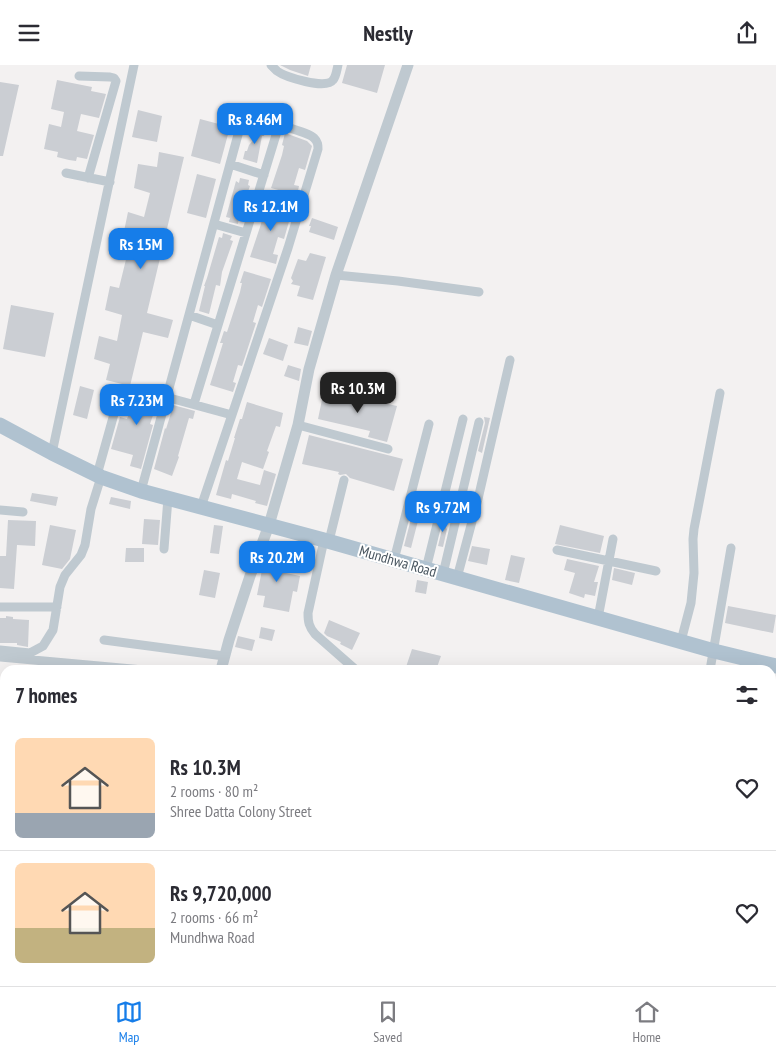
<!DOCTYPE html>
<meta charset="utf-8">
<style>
:root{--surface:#fff;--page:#f7f7f7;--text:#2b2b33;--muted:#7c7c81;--line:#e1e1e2;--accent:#167de9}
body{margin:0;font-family:"PT Sans Narrow",sans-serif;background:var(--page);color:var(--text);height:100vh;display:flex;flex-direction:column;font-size:19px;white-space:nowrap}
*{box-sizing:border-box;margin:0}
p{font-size:16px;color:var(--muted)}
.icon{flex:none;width:28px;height:28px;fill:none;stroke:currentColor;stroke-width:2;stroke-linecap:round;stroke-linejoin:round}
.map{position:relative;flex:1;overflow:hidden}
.details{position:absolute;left:0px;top:600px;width:776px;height:321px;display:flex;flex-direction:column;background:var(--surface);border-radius:15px 15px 0 0;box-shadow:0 5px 20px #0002}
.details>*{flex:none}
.price{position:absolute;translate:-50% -42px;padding:0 11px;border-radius:10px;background:var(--accent);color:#fff;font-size:16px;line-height:32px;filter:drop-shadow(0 1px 2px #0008)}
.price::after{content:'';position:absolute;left:50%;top:30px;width:15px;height:11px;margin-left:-8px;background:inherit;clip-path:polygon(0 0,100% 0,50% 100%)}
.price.selected{background:#222;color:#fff}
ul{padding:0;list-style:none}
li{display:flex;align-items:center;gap:15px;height:125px;padding:0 15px}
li+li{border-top:1px solid var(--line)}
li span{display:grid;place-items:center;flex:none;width:140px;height:100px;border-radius:8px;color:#555}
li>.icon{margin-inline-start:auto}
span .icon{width:60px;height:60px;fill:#fffc;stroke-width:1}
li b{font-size:21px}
h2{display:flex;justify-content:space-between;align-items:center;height:60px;padding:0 15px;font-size:21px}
header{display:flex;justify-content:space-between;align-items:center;height:65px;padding:0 15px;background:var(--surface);font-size:22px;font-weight:700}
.dock{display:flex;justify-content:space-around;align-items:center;height:70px;border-top:1px solid var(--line);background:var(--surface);font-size:14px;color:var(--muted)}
.dock a{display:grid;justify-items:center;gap:2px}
.dock .selected{color:var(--accent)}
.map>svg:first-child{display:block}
.building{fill:#cbced3}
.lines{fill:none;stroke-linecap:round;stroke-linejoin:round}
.minor{stroke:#bfc9d0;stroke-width:9}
.tertiary{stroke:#bfc9d0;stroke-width:11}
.primary{stroke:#b0c2d0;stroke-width:15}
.labels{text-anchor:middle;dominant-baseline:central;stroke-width:4;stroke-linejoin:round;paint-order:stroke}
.street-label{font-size:15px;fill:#48555f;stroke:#fff}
</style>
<header><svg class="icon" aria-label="menu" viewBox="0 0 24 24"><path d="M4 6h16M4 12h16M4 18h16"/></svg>Nestly<svg class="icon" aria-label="share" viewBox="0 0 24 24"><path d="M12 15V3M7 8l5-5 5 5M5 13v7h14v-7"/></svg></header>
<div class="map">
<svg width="776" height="921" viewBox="0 0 776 921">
<rect width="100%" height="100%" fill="#f3f1f1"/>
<!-- building -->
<path class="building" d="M280,0H311L308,11L290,5Z
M347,0H385L377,28L342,18Z
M57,15L92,22L91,26L106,29L99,53L81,49L77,66L94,70L87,94L77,92L76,96L69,95L57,92L58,87L44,84L49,59L61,62L64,47L51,44Z
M0,17L19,20L3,91H0Z
M138,45L162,51L157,77L132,72Z
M200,54L230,62L220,99L191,91Z
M259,62L266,64L264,71H262L257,98L243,94L245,86H247L249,80L258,70L250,69L251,63Z
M285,68L307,76L312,81L305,105L299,103L294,120L299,121L297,130L271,123L282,90L284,81L282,80Z
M159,87L184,92L147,248L173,255L168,273L143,267L130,321L106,315L110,299L94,294L99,271L117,276L122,250L105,245L110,221L119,223L131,174L123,171L128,147L144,152L150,128L134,123L138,99L157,102Z
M197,109L216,114L206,153L187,148Z
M240,113L249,115L248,120L250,121L239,152L238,159L229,157L230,153L226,152L236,116L239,118Z
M264,137L292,146L284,174L278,172L273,189L278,190L276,199L250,192L261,159L263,150L261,149Z
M312,153L338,162L334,175L309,167L311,161H309Z
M223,168L232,171L230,175L233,176L222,207L220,221L216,220L209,249L199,246L205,221H204L207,213L219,172L222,173Z
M310,188L326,192L313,235L297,231L300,221L291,219L293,216L291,213L298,194L306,196Z
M244,206L271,214L262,242L258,240L253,257L256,258L242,301L238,300L233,317L236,318L233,327L210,320L223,278H220L224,266L227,267L240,227L242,218H240Z
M11,240L54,248L45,292L3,284Z
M298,262L312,266L308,281L294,278Z
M269,273L288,280L283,296L263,289Z
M288,300L301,304L299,316L284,311Z
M139,319L161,327L150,359L153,360L141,404L130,401L133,390L111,384L120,352L127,354Z
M80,321L94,325L87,354L73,350Z
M324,325L397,341L387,377L368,372L370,366L318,354Z
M247,337L283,348L280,362L276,361L267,386L269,387L263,404L242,397L237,414L260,420L264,405L276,409L267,441L255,438L256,436L232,429L231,434L216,430L226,395L228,396L235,373H234L240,354H242Z
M173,340L195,346L193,354L189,353L178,391L179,392L172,411L154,404L165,363L166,364L171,348H170Z
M484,352L490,353L482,388L478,386L485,358Z
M309,370L403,394L394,426L350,413L346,409L340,410L338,409L339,407L302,399Z
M32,428L58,432L56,441L30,436Z
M111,432L131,436L130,444L109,439Z
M412,450L419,452L411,483L404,481Z
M445,452L448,453L446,463L447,464L443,482L438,481Z
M144,454L160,455L158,480L142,479Z
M8,455L36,456L35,481L17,480L14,524L0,523V491H6Z
M50,460L76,465L70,494L62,504L42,500Z
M214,460L223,461L219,489L210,488Z
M560,460L604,471L600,488L555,479Z
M472,481L490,484L487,500L468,496Z
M126,483H144V497H125Z
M269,483L285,486L281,507L300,511L297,527L293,526L289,547L263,542L265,531L257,530L262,505L264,506Z
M511,490L525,493L519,518L505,515Z
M567,494L599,501L594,517H598L595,531L585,529L584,533L569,528L575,508L564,505Z
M614,503L635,508L632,520L612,515Z
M204,505L220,508L215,533L199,530Z
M417,515L428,517L426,529L415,527Z
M728,541L776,550L773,568L725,558Z
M6,551L13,552V554L29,555L28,582L17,580V578H0V553H6Z
M329,555L360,568L352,585L340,579L341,577L327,571L324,568Z
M261,562L275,565L272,576L259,573Z
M238,571L255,575L252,586L235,582Z
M412,584L441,591L436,605H405Z"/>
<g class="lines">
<!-- minor -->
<path class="minor" d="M271,0C273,2 275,4 277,6C285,12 326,25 333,15C336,12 337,4 338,0
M79,11L110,12L114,13L116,16L88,113
M230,99L264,110
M66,108L110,117
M214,159L246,168
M336,210L398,216L479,227
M189,250L218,260
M166,332L232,350
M194,339L279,60
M298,360L388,384
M52,388L134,0
M97,410L119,331
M141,426L239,66C243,59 247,56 255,56C264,55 308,67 314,73C318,77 318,80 318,84L288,183L201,442
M0,445L23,447
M324,475L308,548C308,557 309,562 315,569L356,605
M329,476L344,415
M164,484L168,433
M557,485L656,506
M394,495L429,359
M426,504L463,354
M443,509L479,357
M457,513L478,434L510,295
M0,542H57
M598,553L613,474
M104,575L224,591
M681,576L691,538L694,508L693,474L694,464L720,328
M0,585L30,588L43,581L53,565L60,522L65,510L81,490L85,480L91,444L101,412
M0,592L143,605
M710,605L731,483
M0,619H5
M771,656L776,657
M704,916L710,921"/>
<!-- tertiary -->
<path class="tertiary" d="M221,605L229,575L250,511L269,460L298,360L309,304L336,210L408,0
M228,921L229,916"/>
<!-- primary -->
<path class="primary" d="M0,360L52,388L101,412L141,426L324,475L714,586L776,601"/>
</g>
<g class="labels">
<!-- street labels -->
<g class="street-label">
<text transform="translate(398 496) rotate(16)">Mundhwa Road</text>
</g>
</g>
</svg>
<b class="price" style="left:255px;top:80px">Rs 8.46M</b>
<b class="price" style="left:271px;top:167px">Rs 12.1M</b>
<b class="price" style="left:141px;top:205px">Rs 15M</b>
<b class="price selected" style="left:358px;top:349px">Rs 10.3M</b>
<b class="price" style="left:137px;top:361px">Rs 7.23M</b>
<b class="price" style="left:443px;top:468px">Rs 9.72M</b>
<b class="price" style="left:277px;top:518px">Rs 20.2M</b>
<section class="details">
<h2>7 homes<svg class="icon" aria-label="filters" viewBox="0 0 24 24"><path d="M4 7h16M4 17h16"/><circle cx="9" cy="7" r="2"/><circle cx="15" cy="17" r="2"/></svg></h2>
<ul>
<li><span style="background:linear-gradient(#ffd9b3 75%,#9aa5b1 0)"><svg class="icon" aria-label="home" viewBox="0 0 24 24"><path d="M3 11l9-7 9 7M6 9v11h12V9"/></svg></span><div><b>Rs 10.3M</b><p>2 rooms · 80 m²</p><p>Shree Datta Colony Street</p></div><svg class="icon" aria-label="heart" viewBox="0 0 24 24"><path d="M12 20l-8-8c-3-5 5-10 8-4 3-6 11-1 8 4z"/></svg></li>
<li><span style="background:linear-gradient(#ffd9b3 65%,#c2b280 0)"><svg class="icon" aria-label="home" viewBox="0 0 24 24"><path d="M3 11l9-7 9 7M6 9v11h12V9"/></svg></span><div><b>Rs 9,720,000</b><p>2 rooms · 66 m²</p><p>Mundhwa Road</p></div><svg class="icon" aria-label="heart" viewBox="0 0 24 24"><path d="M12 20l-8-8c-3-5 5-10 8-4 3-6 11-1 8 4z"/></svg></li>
</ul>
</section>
</div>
<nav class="dock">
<a class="selected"><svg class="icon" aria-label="map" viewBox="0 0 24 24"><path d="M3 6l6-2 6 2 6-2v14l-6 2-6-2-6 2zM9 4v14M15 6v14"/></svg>Map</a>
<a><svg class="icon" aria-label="saved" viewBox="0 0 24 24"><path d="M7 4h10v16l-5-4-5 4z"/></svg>Saved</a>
<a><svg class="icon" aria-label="home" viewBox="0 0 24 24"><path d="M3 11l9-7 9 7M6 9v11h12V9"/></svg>Home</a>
</nav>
